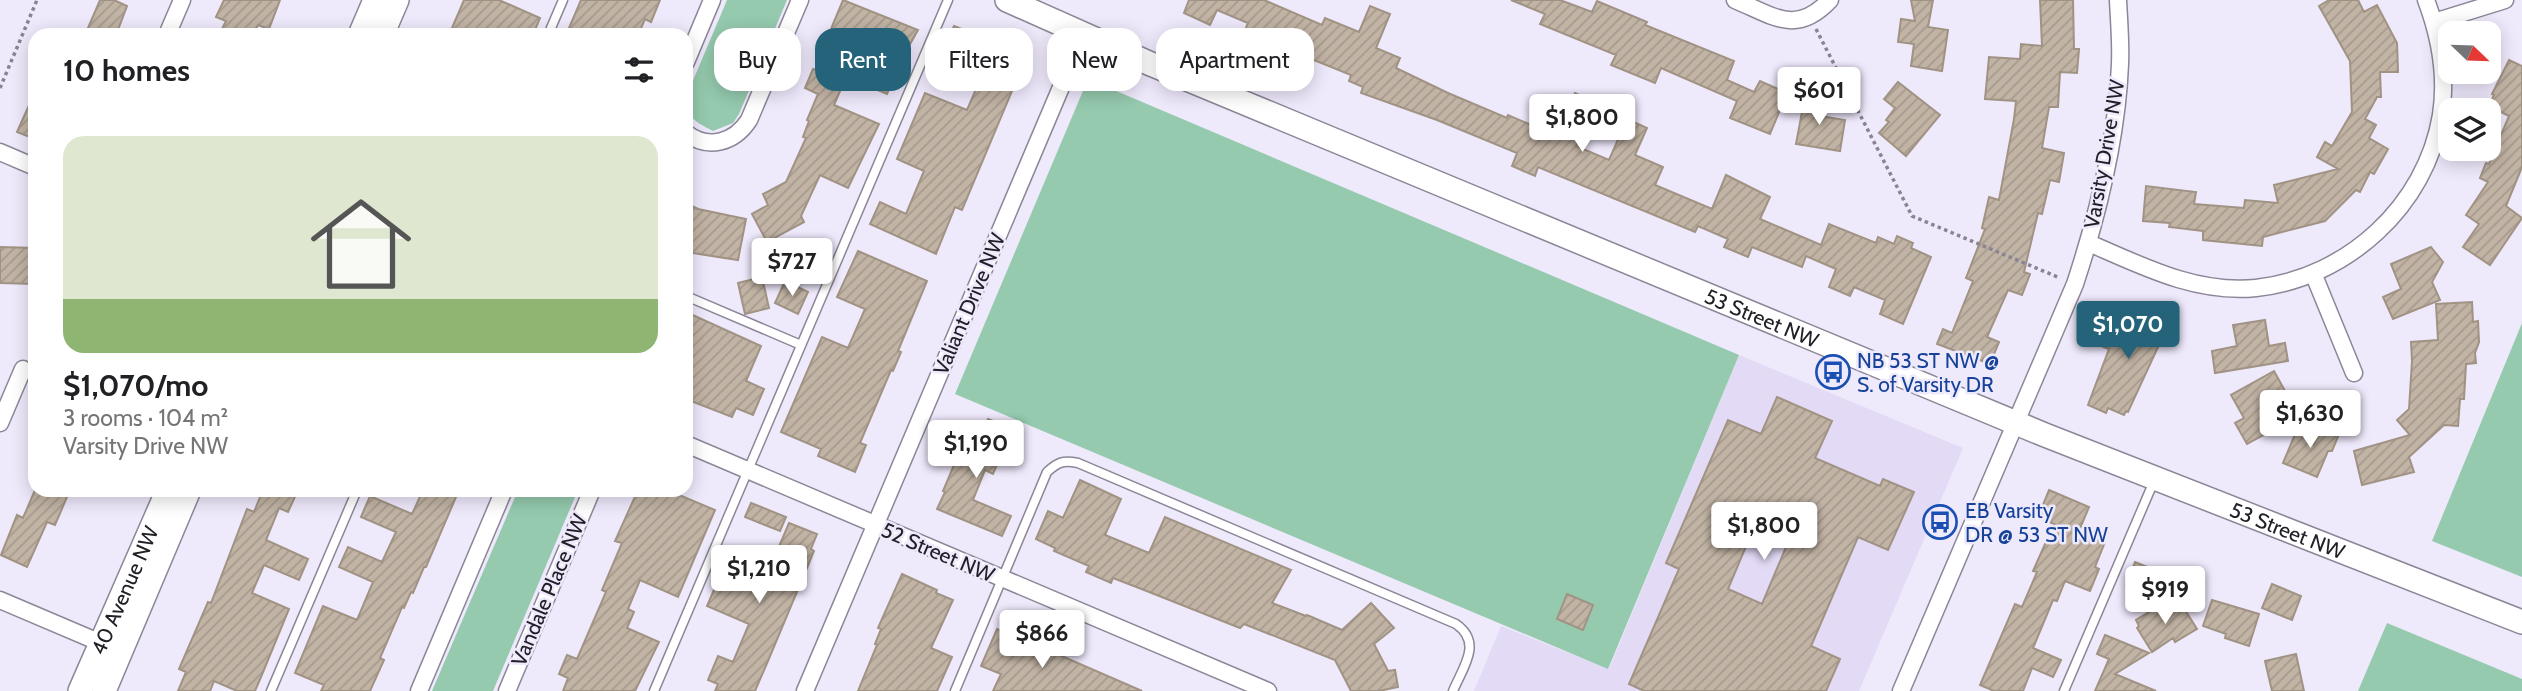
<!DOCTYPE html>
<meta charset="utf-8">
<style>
:root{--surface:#fff;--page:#f6f6f6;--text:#202124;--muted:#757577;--accent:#246379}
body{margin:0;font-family:Cabin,sans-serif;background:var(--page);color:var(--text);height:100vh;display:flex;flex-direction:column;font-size:26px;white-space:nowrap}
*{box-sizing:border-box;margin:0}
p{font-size:23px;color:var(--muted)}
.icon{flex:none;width:38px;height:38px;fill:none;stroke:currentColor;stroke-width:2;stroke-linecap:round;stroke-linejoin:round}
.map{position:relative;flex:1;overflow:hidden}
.details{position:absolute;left:28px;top:28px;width:665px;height:469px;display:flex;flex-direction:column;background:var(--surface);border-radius:21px;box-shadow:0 4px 18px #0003}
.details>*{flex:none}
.banner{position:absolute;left:714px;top:28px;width:665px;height:63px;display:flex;gap:14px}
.needle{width:46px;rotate:113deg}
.fabs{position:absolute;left:2438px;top:21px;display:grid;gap:14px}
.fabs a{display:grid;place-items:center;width:63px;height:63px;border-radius:14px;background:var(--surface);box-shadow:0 4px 18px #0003;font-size:35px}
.price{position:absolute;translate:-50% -60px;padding:0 16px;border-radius:7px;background:#fff;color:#222;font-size:23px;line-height:46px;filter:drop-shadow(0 2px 4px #0008)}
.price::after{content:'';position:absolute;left:50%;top:42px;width:21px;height:16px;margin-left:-10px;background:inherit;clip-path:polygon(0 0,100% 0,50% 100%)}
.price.active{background:var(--accent);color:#fff}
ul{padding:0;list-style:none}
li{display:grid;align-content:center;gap:14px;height:371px;padding:0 35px}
li span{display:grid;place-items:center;height:217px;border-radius:21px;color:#555}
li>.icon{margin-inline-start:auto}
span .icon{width:126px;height:126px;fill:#fffc;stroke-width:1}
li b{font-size:30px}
h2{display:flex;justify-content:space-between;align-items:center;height:84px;padding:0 35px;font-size:30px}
.tag{padding:0 24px;border-radius:21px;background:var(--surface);box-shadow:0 4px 18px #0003;font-size:24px;line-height:63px}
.tag.active{background:var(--accent);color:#fff}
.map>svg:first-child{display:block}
.built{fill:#e3daf5}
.green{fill:#95caae}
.building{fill:url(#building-hatch);stroke:#a09384;stroke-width:2;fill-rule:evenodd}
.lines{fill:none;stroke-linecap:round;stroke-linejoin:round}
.lane-casing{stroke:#8c8697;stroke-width:11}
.street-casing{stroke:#8c8697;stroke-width:19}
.secondary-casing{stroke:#8c8697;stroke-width:26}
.path{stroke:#888491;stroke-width:3.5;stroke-dasharray:3.5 3.5;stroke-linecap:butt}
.lane{stroke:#fff;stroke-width:8}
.street{stroke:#fff;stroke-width:16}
.secondary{stroke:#fff;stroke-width:23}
.labels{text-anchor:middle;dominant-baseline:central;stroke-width:5;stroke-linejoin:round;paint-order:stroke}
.street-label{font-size:21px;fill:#222027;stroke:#efe9fc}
.transit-label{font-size:21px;fill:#164399;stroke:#efe9fc;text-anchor:start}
</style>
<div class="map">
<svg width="2522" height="691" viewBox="0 0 2522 691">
<defs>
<pattern id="building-hatch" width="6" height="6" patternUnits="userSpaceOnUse" patternTransform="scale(1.75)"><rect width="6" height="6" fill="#c2b4a5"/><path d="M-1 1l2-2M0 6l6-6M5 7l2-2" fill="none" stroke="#a69a8e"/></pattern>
</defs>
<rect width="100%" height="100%" fill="#efe9fc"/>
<!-- built -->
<path class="built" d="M1739,355L1963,448L1859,691H1474L1501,626L1609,669Z"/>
<!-- green -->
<path class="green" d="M727,0H787L739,114L733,123L713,131C691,120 685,116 689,90Z
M1088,79L1739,355L1608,669L955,394Z
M2522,323V577L2432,541Z
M518,490H578L493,691H432Z
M2387,623L2522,679V691H2358Z"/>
<!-- building -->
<path class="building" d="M100,0H114L127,6L116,35H85Z
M224,0H280L269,29L258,25L253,35H219L226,21L216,17Z
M464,0H499L540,18L533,35H449Z
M581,0H660L651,22L645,19L638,35H566Z
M843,0L918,30L905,53L887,94L846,77L834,105L879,124L848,188L820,175L801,216L804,222L767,242L752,214L768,205L763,194L786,182L806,138L803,137L809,121L807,120L818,94L805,88L813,69L816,70L834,30L831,29Z
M1189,0H1264L1322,25L1325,18L1359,32L1370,6L1390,14L1376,48L1400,58L1396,68L1448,93L1507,118L1508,115L1557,136L1575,93L1595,102L1576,146L1609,160L1627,119L1647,128L1635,155L1663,167L1655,185L1712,209L1726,175L1770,197L1760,219L1821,245L1829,224L1876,243L1878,237L1894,244L1897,236L1913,243L1911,248L1931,257L1903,324L1880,314L1885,300L1854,287L1850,296L1829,287L1836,269L1806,256L1802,267L1752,247L1748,257L1724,247L1728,239L1698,226L1695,232L1538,167L1535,176L1512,166L1517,153L1437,120L1361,93L1363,87L1349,81L1351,75L1314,60L1312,65L1243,35L1248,23L1217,10L1210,25L1184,13Z
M1511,0H1560L1592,12L1597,1L1647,22L1645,25L1734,61L1727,80L1754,92L1760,81L1787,93L1770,134L1730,118L1737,101L1661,68L1655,83L1611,65L1616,55L1540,24L1545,14Z
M1911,0H1933L1928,27L1948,30L1942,71L1911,66L1914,44L1898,42L1901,19L1915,21Z
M2040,0H2073L2074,49H2079L2077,73L2060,72L2058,107H2049L2042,148L2064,153L2059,182L2050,180L2042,214L2038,213L2024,272L2030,274L2022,295L2008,290L1987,337L1999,342L1990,364L1937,344L1943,329L1952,333L1973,281L1966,278L1985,229L1982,228L1989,197L1999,200L2014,119L2016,101L1985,99L1989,57L2020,59L2021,44L2042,46Z
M2329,0H2358L2364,12L2377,5L2397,43L2398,72H2380L2381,97H2377L2365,119L2376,125L2369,138L2388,149L2374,174L2370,172L2360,192L2356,190L2325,221L2263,237L2262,246L2203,240V231L2169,227L2170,223L2143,221L2146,186L2196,192L2194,204L2244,208L2245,200L2278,203L2274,185L2338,169L2317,157L2325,142L2332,146L2352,112L2350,61L2319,6Z
M954,26L977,35L968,56L945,46Z
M989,59L1020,72L962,210L955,207L936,254L870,224L880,202L906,214L924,171L897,159L925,93L967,110Z
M2509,60L2522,66V167L2506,206L2522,218L2490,265L2463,247L2479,224L2466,215L2488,182L2480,178L2486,163L2489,164L2509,116L2489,106L2494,95L2492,94Z
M1898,82L1940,115L1906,156L1879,133L1889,122L1886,120L1895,108L1884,99Z
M35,92V139L17,132Z
M1805,96L1822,98L1820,116L1845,120L1840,151L1796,144Z
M686,203L698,209L746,219L738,260L686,252Z
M0,247L35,248V284L0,283Z
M2431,247L2443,262L2432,282L2440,300L2393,319L2383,297L2401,289L2391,264Z
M858,251L927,281L898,351L901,352L893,371L891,370L860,443L866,445L855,472L818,456L821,449L781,432L822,337L848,348L865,309L837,297Z
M762,277L769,308L745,314L738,283Z
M785,281L808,292L798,314L775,303Z
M2472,302L2473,322L2478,321L2479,342L2475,353L2476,363L2466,364L2464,399H2460L2458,426L2444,425L2409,457L2414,472L2362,485L2354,451L2410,435L2397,420L2409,409L2412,361L2411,342L2438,340L2436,304Z
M2141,306L2171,319L2128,412L2126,411L2124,415L2108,408L2106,413L2088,405L2109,349L2101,346L2111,323L2128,331Z
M686,312L761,346L746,381L764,389L753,415L736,408L732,417L686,399Z
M2265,320L2269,346L2285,343L2288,361L2215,373L2212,351L2237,346L2233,325Z
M2274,371L2299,416L2247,444L2235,423L2244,418L2231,395Z
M1777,397L1832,421L1815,458L1880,486L1883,479L1914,492L1888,550L1858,537L1811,646L1840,659L1826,691H1644L1629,684L1679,569L1666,563L1728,420L1761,434ZM1763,506L1797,521L1762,604L1728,589Z
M988,419L1012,429L993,474L985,470L973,500L1011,516L1002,536L937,509L945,492L943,491L964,441L976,446Z
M2301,420L2314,444L2321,427L2339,434L2332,451H2328L2317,477L2283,463Z
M1080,480L1121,499L1105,535L1149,553L1165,517L1291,570L1272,603L1306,616L1307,615L1342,630L1371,603L1394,628L1374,644L1388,671L1395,670L1398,687L1379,691H1351L1335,660L1244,624L1240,628L1139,588L1113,578L1111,583L1086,572L1089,566L1054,551L1055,548L1036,539L1048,511L1063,518Z
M35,490H70L55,525L47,522L27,567L1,555L17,515L23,518Z
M263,490H298L288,512L279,508L266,540L308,559L299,580L264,565L252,593L289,609L261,677L255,691H237L214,681L210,691H178L186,672L179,669L208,602L211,603L247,509L254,512Z
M423,490H459L426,567H424L413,593L411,592L404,608L402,607L380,658L384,660L370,691H321L324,685L295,673L323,606L357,620L373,582L339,567L348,547L382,562L396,532L361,517L370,496L412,514Z
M638,490H681L679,495L715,510L678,597L640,580L628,609L634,612L627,628L659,642L635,691H563L568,678L559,674L567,655L577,659L606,592L602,590L622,543L615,541Z
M2049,490L2089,507L2079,531L2105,542L2095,567L2099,569L2090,591L2065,581L2057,601L2053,600L2033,648L2061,660L2053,677L2032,668L2023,691H1994L1980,685L2015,604L2022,607L2037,572L2033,571L2054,524L2038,517Z
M751,503L786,517L780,531L745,517Z
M789,523L817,534L811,549L814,551L768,661L755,691H715L718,684L708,680L718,656L733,662L749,624L707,606L733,546L772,563Z
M2135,562L2157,571L2147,594L2126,585Z
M902,574L937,590L936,593L953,600L931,648L952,657L937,691H858L877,645L875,644L881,629L878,628Z
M2272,584L2301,596L2292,620L2262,608Z
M1567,594L1593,605L1583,630L1557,619Z
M2212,600L2259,614L2249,646L2225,638L2226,634L2203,626Z
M2180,602L2197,629L2175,642L2173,638L2152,652L2137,628L2139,626L2136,620L2159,606L2163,613Z
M997,629L1011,635L1009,640L1037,652L1039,646L1142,691H993L1001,674L981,666Z
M2105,635L2149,653L2115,674L2156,691H2095L2109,659L2097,654Z
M2296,654L2304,691H2272L2265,661Z"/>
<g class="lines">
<!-- lane casing -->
<g class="lane-casing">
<path id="lane" d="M548,35L563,0
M686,296L801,345
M271,691L357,490
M654,691L948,0
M955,691L1047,472C1058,462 1063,460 1078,463L1456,624C1483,643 1463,667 1453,691
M2064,691L2154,481"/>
</g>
<!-- street casing -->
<g class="street-casing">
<path id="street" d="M1735,0C1774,16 1796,36 1830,0
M2434,22L2505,0
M167,35L182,0
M686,62L712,0
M686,133C708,150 734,143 749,120L800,0
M0,152L35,167
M2089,243C2142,266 2196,294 2256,288C2347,278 2426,206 2441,115C2447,76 2440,37 2426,0
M2313,273L2354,373
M0,423L23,369
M686,444L1268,691
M0,600L108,646
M419,691L504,490
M507,691L592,490
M805,691L1084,33
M1901,691L2075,284C2098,214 2117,139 2120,64C2121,43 2119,21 2118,0"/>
</g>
<!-- secondary casing -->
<g class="secondary-casing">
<g id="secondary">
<path id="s1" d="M1007,0L1153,65L2045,435L2522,622"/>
<path d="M360,35L375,0"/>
<path d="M382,35L397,0"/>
<path id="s2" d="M80,691L168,490"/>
<path d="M104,691L189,490"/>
</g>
</g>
<!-- path -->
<path class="path" d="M1816,29L1912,216L2060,278
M0,88L37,0"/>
<!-- lane -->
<use href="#lane" class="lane"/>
<!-- street -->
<use href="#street" class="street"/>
<!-- secondary -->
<use href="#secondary" class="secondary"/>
</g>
<!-- icons -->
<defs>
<g id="bus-ring" transform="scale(1.75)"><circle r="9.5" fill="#efe9fc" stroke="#1a4fb4" stroke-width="1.5"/><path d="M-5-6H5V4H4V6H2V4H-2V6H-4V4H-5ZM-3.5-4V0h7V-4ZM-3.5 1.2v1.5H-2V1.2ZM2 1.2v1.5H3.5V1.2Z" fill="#1a4fb4"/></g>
</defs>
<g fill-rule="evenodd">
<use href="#bus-ring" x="1833" y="372"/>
<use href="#bus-ring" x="1940" y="522"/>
</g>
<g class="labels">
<!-- street labels -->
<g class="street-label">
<text transform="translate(2104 154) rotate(-80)">Varsity Drive NW</text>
<text transform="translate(969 304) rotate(-67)">Valiant Drive NW</text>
<text stroke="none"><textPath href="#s1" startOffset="819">53 Street NW</textPath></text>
<text stroke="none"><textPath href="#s1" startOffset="1386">53 Street NW</textPath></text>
<text transform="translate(938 552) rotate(23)">52 Street NW</text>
<text transform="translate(549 590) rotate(-67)">Vandale Place NW</text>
<text stroke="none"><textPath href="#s2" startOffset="110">40 Avenue NW</textPath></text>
</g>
<!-- transit labels -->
<g class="transit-label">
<text x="1857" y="360">NB 53 ST NW @<tspan x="1857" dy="24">S. of Varsity DR</tspan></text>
<text x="1965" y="510">EB Varsity<tspan x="1965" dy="24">DR @ 53 ST NW</tspan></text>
</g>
</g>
</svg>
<div class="fabs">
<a><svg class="needle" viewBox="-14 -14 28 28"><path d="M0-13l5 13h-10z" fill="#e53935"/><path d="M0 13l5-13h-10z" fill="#757577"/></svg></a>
<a><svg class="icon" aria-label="layers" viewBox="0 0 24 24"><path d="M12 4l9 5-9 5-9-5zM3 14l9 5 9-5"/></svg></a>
</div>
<b class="price" style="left:1819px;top:127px">$601</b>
<b class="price" style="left:1582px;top:154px">$1,800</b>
<b class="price" style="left:792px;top:298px">$727</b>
<b class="price active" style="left:2128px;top:361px">$1,070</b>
<b class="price" style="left:2310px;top:450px">$1,630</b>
<b class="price" style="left:976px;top:480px">$1,190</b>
<b class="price" style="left:1764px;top:562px">$1,800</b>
<b class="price" style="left:759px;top:605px">$1,210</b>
<b class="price" style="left:2165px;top:626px">$919</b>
<b class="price" style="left:1042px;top:670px">$866</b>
<div class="banner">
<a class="tag">Buy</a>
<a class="tag active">Rent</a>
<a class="tag">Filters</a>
<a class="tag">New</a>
<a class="tag">Apartment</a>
</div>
<section class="details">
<h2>10 homes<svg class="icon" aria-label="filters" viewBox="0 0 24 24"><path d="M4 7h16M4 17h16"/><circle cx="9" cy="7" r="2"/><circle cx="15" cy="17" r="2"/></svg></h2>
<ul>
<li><span style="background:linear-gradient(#dfe7d0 75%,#8fb573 0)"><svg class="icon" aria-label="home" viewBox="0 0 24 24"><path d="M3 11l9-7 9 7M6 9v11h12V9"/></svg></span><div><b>$1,070/mo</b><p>3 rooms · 104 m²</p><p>Varsity Drive NW</p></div></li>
</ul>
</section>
</div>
